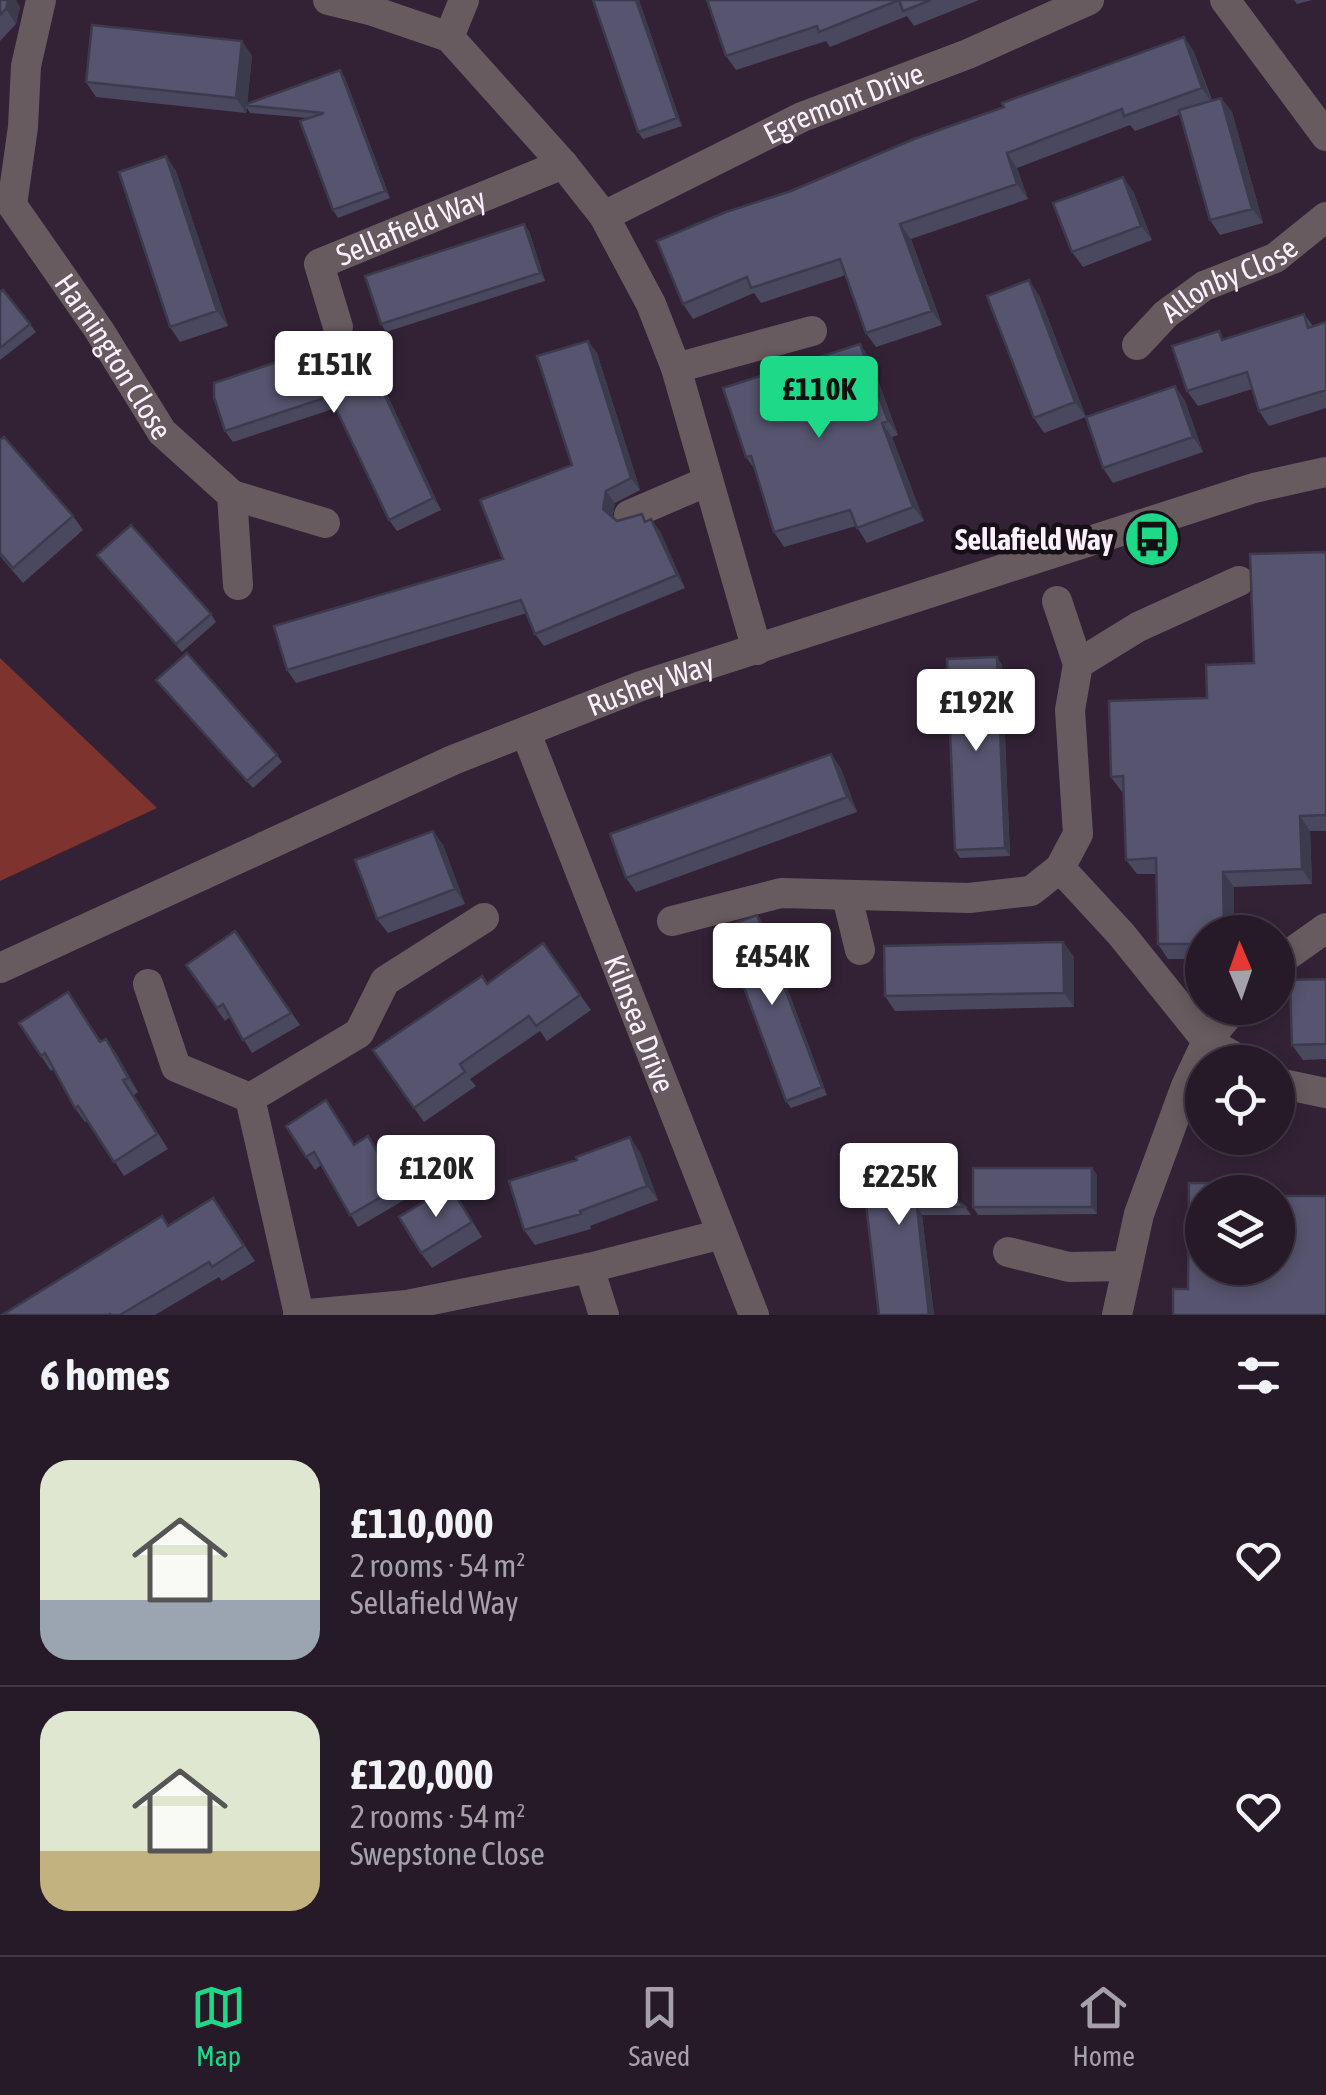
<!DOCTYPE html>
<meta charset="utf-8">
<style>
:root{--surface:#261a28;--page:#2e2330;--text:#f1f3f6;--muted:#a4a1a8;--line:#423845;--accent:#1dd988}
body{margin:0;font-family:"Asap Condensed",sans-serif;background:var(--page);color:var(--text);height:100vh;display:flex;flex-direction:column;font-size:38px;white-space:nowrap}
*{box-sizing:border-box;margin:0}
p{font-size:32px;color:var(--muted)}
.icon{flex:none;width:55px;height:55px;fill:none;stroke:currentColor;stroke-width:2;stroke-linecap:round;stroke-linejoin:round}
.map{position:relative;height:1315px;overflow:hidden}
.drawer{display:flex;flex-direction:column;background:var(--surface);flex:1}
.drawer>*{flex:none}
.needle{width:65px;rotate:358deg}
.fabs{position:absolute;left:1185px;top:915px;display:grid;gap:20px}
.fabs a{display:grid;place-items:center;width:110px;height:110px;border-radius:50%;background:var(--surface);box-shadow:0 5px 15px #0003,0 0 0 2px var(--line);font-size:50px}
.price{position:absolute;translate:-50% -85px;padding:0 22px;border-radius:10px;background:#fff;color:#222;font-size:32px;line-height:65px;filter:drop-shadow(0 2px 5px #0008)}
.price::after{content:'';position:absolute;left:50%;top:60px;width:30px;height:22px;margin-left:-15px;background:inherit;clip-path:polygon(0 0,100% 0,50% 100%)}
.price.current{background:var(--accent);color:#111}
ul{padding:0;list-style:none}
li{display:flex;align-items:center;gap:30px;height:250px;padding:0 40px}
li+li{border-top:2px solid var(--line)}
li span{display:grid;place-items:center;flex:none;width:280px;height:200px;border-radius:30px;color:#555}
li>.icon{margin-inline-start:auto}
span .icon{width:120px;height:120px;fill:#fffc;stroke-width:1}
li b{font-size:42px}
h2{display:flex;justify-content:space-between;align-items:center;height:120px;padding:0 40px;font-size:42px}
.tab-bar{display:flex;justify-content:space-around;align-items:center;height:140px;border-top:2px solid var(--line);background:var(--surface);font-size:28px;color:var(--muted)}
.tab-bar a{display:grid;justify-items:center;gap:5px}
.tab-bar .current{color:var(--accent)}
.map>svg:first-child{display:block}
.green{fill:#7e332e}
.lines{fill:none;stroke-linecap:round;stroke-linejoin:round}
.minor{stroke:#685b60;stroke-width:30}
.wall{fill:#4a485f}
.shaded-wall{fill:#3c3b4d}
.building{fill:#56546e;stroke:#3c3b4d;stroke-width:2.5}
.labels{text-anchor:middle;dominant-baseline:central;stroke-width:9;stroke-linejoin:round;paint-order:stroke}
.street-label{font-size:30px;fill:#fbf0fd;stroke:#160f18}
.poi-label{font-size:30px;font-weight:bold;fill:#fbf0fd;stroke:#160f18;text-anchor:end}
</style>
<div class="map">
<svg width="1326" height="1315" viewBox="0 0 1326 1315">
<rect width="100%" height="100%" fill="#332236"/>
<!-- green -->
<path class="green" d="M0,658L157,808L0,881Z"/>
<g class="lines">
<!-- minor -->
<g class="minor">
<path id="s1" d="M41,0L26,66L23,127L12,205L99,330L162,432L232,495L238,585"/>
<path d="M328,0L373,11L449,37L563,164L604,216L651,304L676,368L757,650"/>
<path d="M1225,0L1326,136"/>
<path d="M449,37L464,0"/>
<path id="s2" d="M604,216L802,117L968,54L1089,0"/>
<path id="s3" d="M338,327L319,264L563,164"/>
<path id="s4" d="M1137,345L1166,314L1204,286L1275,258L1326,217"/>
<path d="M676,368L812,331"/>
<path d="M232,495L325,523"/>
<path d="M629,515L708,481"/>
<path d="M1078,664L1138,627L1239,581"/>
<path id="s5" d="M526,733L754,1315"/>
<path d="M1060,868L1121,934L1207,1041L1243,1062"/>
<path d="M847,897L860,950"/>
<path d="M672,921L781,893L969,898L1031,891L1060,868L1078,834L1070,710L1078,664L1057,601"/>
<path d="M1278,962L1326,928"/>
<path id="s6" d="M0,968L453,760L641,686L1254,488L1326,472"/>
<path d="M148,984L176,1067L250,1098"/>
<path d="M1278,1083L1326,1093"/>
<path d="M1008,1252L1069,1267L1127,1266"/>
<path d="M589,1268L604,1315"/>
<path d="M299,1314L250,1098L359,1033L385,981L484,918"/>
<path d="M298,1315L407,1305L589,1268L722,1234"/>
<path d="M1117,1315L1139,1214L1186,1086L1207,1041L1234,1008"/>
</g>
</g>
<!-- wall -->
<path class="wall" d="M0,0L20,7L16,24L0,41Z
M639,0L682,126L643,139L638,132Z
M707,0H979L914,26L907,16L830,47L826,41L736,70L726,56Z
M1294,0H1312L1297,4Z
M1184,37L1194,52L1212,100L1221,98L1232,112L1263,223L1220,235L1210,220L1181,114L1135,131L1130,125L1017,168L1028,199L911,239L942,325L876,347L866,333L846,275L761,303L754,293L693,319L683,304L791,191Z
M242,41L252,56L247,104L340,70L345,78L390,198L338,218L333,210L308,118L250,113L247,108L246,113L96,97L86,82Z
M166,156L176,171L228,326L180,342L170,327Z
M1133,191L1152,240L1083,267L1072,252Z
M529,231L545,281L386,332L381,324Z
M3,290L36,332L0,360V292Z
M1039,295L1086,417L1044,433L1034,418Z
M1304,314L1313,326L1326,322V408L1269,426L1259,411L1252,389L1198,406L1187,391L1225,339Z
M588,341L597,353L640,490L615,503L612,517L617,521H647L660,531L685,588L544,646L535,634L527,613L296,683L287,670L503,559L572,465Z
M362,347L370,358L441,510L397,531L389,520L336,408L233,442L225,431L311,363Z
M870,359L898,435L892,437L924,521L867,543L856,526L784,547L774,532L756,471L746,457Z
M1175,386L1185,401L1203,452L1113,483L1103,468Z
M0,440L73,516L83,530L23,583L0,556Z
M1326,552V831H1310L1312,884L1234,887V932H1202V959H1168L1158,944L1157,874H1137L1126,860L1124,791L1122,792L1111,777L1207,698L1254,663Z
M97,555L211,614L216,622L182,652Z
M997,657L1002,665L1010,856L960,858L955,850Z
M156,680L277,755L282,762L253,788Z
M831,754L841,769L857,812L636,892L626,878Z
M433,831L443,845L465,904L388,933L377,919Z
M757,915L763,923L827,1095L791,1108L786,1101Z
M235,931L300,1025L252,1053L230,1017L225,1021L186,965Z
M1063,942L1074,957V1007L895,1011L885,996Z
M543,943L591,1010L547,1041L540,1031L470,1079L476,1086L424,1122L373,1050L487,984Z
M1326,979V1059L1303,1060L1292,1045Z
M68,992L101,1041L106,1039L116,1053L138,1092L134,1095L168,1149L124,1176L88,1121L85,1122L75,1108L54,1069L51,1071L41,1056Z
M286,1126L355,1144L368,1136L406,1199L358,1227L321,1165L315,1170Z
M909,1147L914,1155L916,1167L965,1207L971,1215H922L934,1315H879Z
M640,1152L658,1200L590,1226L591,1229L535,1245L524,1230Z
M1092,1168L1097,1175V1214L978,1215L973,1207Z
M213,1198L255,1261L222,1281L219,1277L155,1315H2L169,1226Z
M460,1201L482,1237L432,1268L421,1253Z"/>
<!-- shaded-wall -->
<path class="shaded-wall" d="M8,0H16L20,7L16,24L6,9Z
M636,0H639L682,126L677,118Z
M1184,37L1194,52L1212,103L1202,88Z
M242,41L252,56L247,106L244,105L247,109L246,113L236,98Z
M340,70L345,78L390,198L385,191Z
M1221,98L1232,112L1263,223L1252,209Z
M1007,153L1017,168L1028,199L1017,184Z
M166,156L176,171L228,326L217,311Z
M1123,177L1133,191L1152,240L1141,226Z
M524,224L529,231L545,281L540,273Z
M900,224L911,239L942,325L932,311Z
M1029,280L1039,295L1086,417L1075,402Z
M588,341L597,353L640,490L631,478Z
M860,344L870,359L898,435L888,421Z
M362,347L370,358L441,510L433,498Z
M1175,386L1185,401L1203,452L1193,437Z
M882,423L892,437L924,521L913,507Z
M606,491L615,503L612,521L603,509Z
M651,519L660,531L685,588L677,575Z
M997,657L1002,665L1010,856L1005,848Z
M831,754L841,769L857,812L847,797Z
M1300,816L1310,831L1312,884L1302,869Z
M433,831L443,845L465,904L455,889Z
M1223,872L1234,887V932H1224Z
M757,915L763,923L827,1095L822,1087Z
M1063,942L1074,957V1007L1064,993Z
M106,1039L116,1053L138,1092L128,1078Z
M368,1136L377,1149L406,1199L398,1187Z
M630,1137L640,1152L658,1200L647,1186Z
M909,1147L914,1155L916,1171L911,1163Z
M1092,1168L1097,1175V1214L1092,1207Z
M917,1207L922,1215L934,1315H929Z"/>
<!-- building -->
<path class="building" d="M0,0H8L6,9L0,15Z
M593,0H636L677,118L638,132Z
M707,0H931L903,11L899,0L819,32L817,26L726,56Z
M92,25L242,41L236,98L86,82Z
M1184,37L1202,88L1124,116L1122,109L1007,153L1017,184L900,224L932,311L866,333L840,259L751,288L747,277L683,304L657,241L726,212L791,191L914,139L1004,107L1002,103Z
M340,70L385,191L333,210L300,121L324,113L244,105Z
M1221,98L1252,209L1210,220L1179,110Z
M166,156L217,311L170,327L119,172Z
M1123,177L1141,226L1072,252L1053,203Z
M524,224L540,273L381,324L365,276Z
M1029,280L1075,402L1034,418L987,296Z
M3,290L30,324L0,348V292Z
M1304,314L1308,328L1326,322V390L1259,411L1247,372L1187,391L1172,346L1219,331L1222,340Z
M588,341L631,478L606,491L603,509L617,521L642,514L645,522L651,519L677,575L535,634L521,600L287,670L274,626L503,559L480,500L572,465L537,356Z
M860,344L888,421L882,423L913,507L857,528L850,510L774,532L751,456L746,457L723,388Z
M362,347L433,498L389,520L330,396L225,431L214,397V383L304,353L308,364Z
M1175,386L1193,437L1103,468L1086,417Z
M4,437L73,516L13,568L0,553V440Z
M131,525L211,614L176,644L97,555Z
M1326,552V815L1300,816L1302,869L1223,872L1224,932H1202V944H1158L1156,858L1126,860L1123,776L1111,777L1109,701L1207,698L1206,665L1254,663L1250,554Z
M187,653L277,755L247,781L156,680Z
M997,657L1005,848L955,850L947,659Z
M831,754L847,797L626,878L610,834Z
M433,831L455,889L377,919L355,860Z
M757,915L822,1087L786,1101L722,928Z
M235,931L291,1013L243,1040L223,1004L217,1008L186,965Z
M1063,942L1064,993L885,996L884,946Z
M543,943L580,995L536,1026L529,1016L460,1064L465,1072L414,1108L373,1050L482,976L487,984Z
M1326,979V1044L1292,1045L1290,980Z
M68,992L100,1042L106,1039L128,1078L123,1080L157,1134L114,1162L78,1106L75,1108L45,1053L41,1056L19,1023Z
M326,1100L354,1145L368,1136L398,1187L350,1215L314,1152L306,1157L286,1126Z
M630,1137L647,1186L580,1211L581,1214L524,1230L509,1181L577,1160L576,1157Z
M909,1147L911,1163L965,1207H917L929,1315H879L860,1153Z
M973,1168H1092V1207H973Z
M1189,1183H1263V1192H1202V1268H1278V1196H1326V1315H1173V1289H1188Z
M450,1186L472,1222L421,1253L399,1217Z
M213,1198L244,1246L212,1267L209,1262L120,1315H111L110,1314L108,1315H2L162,1216L168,1226Z"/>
<!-- icons -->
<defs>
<g id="bus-disc" transform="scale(2.875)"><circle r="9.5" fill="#1dd988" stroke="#160f18"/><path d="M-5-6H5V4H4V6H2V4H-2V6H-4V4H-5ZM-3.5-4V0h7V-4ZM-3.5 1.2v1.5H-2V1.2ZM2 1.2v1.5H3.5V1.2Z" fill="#111"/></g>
</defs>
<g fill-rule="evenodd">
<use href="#bus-disc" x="1152" y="539"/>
</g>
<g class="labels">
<!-- street labels -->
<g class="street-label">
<text stroke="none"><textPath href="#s2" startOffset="265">Egremont Drive</textPath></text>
<text stroke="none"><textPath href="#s3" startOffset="165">Sellafield Way</textPath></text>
<text stroke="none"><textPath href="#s4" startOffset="115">Allonby Close</textPath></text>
<text stroke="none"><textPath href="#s1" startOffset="390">Harnington Close</textPath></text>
<text stroke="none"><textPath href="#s6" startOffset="710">Rushey Way</textPath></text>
<text stroke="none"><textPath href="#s5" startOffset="312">Kilnsea Drive</textPath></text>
</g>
<!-- poi labels -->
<g class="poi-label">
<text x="1113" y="539">Sellafield Way</text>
</g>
</g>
</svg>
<div class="fabs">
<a><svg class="needle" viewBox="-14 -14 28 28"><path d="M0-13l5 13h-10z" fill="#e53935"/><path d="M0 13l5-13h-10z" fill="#a4a1a8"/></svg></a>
<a><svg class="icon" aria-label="locate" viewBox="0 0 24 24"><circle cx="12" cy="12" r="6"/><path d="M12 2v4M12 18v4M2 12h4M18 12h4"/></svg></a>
<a><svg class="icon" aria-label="layers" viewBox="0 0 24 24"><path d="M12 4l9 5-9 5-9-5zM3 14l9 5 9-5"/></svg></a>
</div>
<b class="price" style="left:334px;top:416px">£151K</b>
<b class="price current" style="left:819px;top:441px">£110K</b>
<b class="price" style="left:976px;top:754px">£192K</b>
<b class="price" style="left:772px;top:1008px">£454K</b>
<b class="price" style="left:436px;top:1220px">£120K</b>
<b class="price" style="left:899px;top:1228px">£225K</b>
</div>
<section class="drawer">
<h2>6 homes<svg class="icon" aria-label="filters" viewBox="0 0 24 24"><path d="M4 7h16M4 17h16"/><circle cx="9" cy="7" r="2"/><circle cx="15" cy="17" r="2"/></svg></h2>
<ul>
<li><span style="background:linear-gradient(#dfe7d0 70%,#9aa5b1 0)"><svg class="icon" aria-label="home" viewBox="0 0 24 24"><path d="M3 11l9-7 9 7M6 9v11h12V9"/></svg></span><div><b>£110,000</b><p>2 rooms · 54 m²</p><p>Sellafield Way</p></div><svg class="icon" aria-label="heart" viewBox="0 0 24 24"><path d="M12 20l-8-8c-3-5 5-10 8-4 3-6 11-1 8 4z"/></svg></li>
<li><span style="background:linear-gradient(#dfe7d0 70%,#c2b280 0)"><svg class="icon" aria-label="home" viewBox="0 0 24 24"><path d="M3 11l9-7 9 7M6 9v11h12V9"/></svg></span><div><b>£120,000</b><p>2 rooms · 54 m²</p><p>Swepstone Close</p></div><svg class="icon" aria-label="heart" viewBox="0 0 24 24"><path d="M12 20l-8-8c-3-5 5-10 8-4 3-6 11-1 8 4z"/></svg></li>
</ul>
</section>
<nav class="tab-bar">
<a class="current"><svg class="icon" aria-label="map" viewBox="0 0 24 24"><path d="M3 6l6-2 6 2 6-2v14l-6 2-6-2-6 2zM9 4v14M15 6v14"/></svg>Map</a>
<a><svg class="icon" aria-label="saved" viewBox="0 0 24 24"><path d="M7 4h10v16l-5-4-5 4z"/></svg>Saved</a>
<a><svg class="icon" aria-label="home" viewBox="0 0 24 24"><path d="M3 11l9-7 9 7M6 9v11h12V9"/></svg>Home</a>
</nav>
